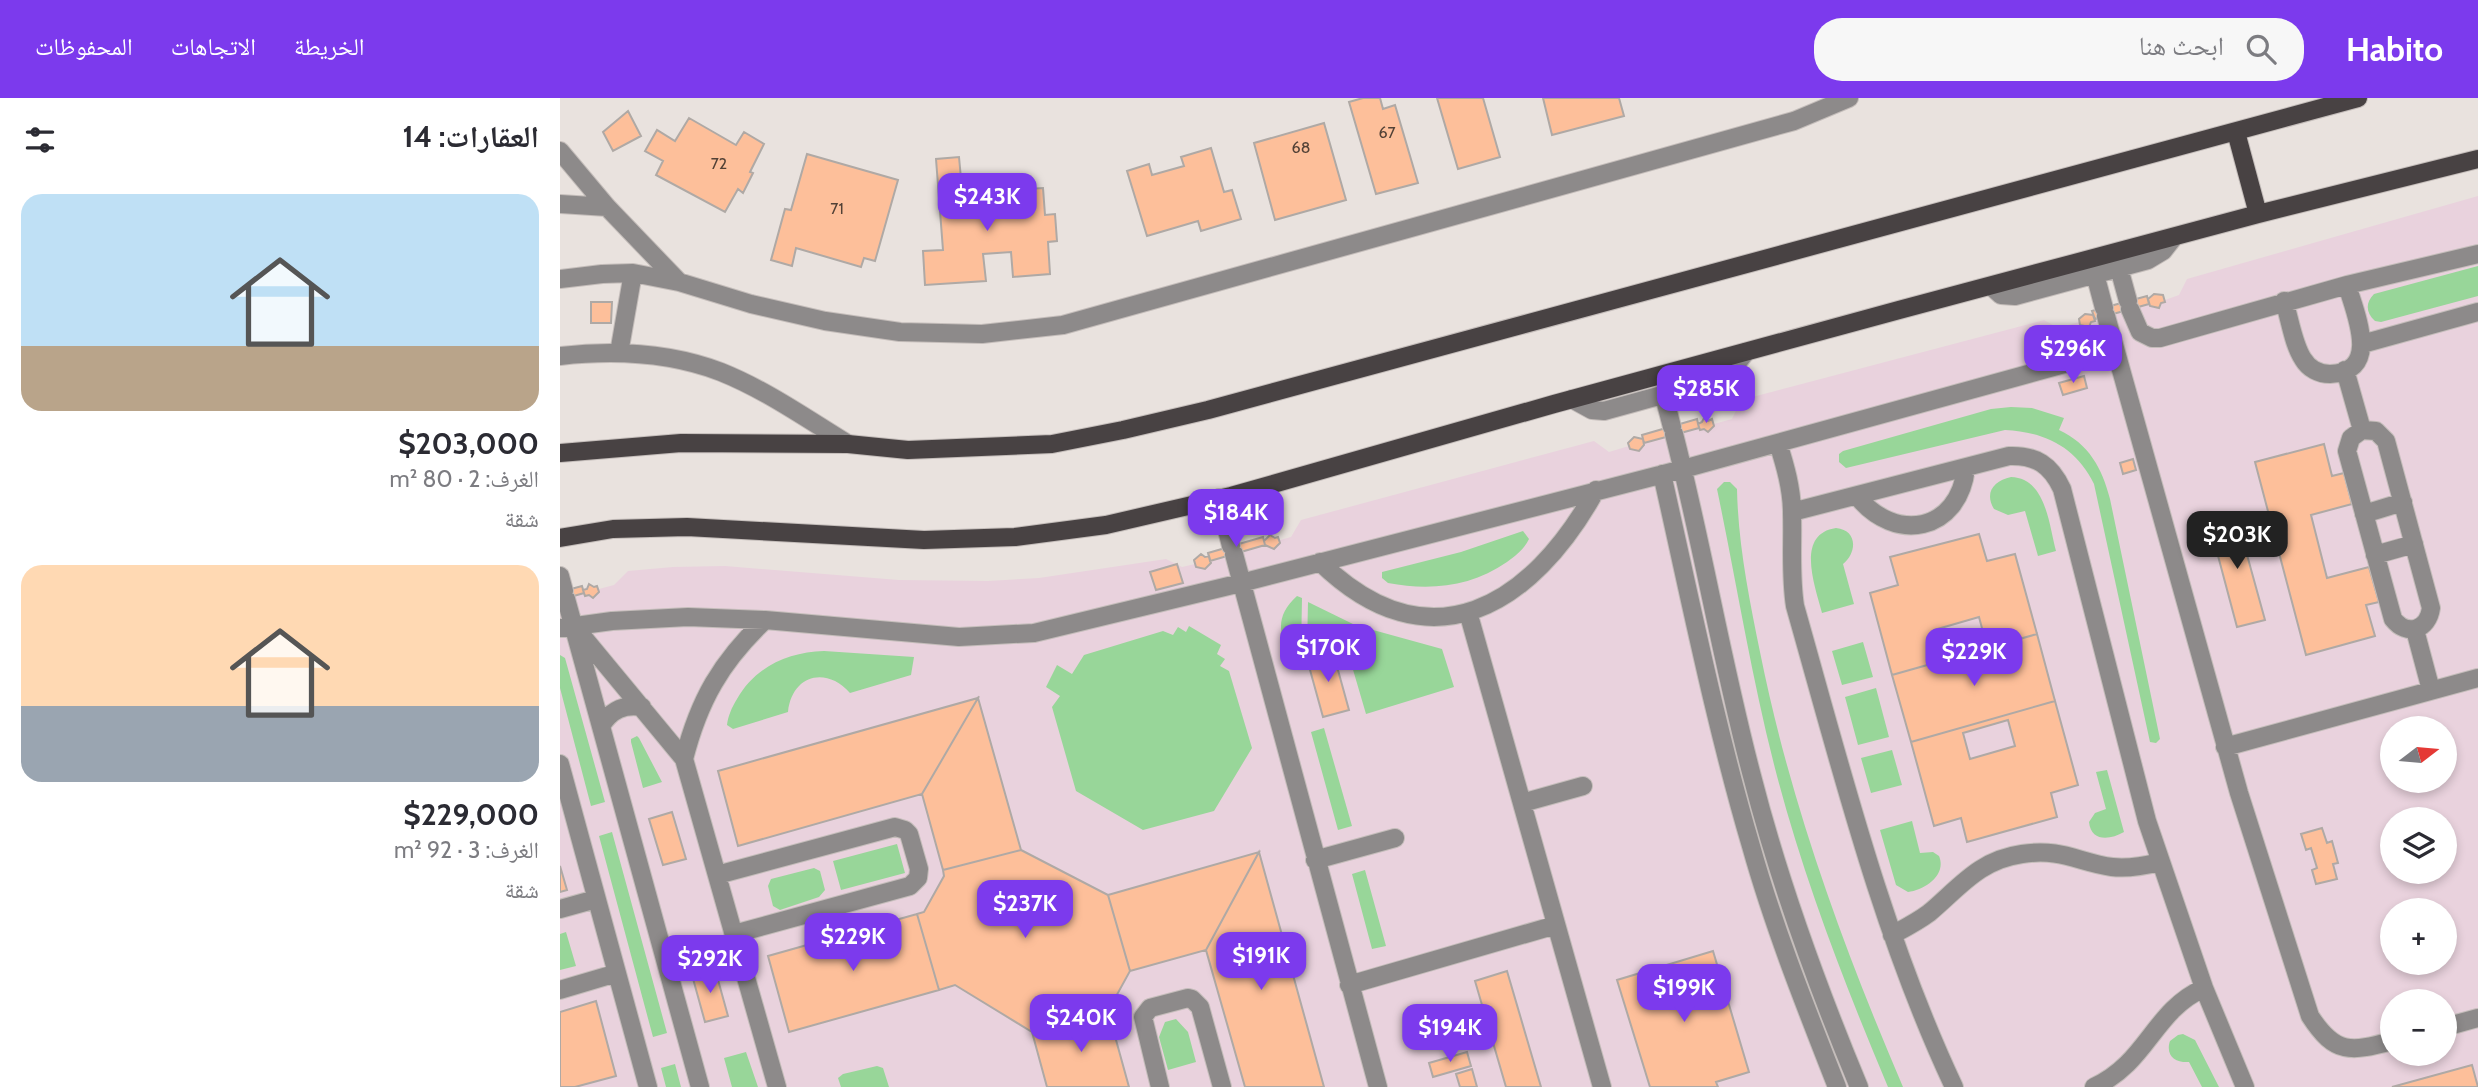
<!DOCTYPE html>
<html lang="ar">
<meta charset="utf-8">
<style>
:root{--surface:#fff;--page:#f7f7f7;--text:#2b2b33;--muted:#7c7c81;--accent:#7c3aed}
body{margin:0;font-family:Cabin,"Noto Naskh Arabic",sans-serif;background:var(--page);color:var(--text);direction:rtl;height:100vh;display:flex;flex-direction:column;font-size:26px;white-space:nowrap}
*{box-sizing:border-box;margin:0}
p{font-size:23px;color:var(--muted)}
.icon{flex:none;width:38px;height:38px;fill:none;stroke:currentColor;stroke-width:2;stroke-linecap:round;stroke-linejoin:round}
.map{position:relative;flex:1;overflow:hidden;direction:ltr}
.sheet{display:flex;flex-direction:column;background:var(--surface);width:560px}
.sheet>*{flex:none}
.needle{width:46px;rotate:74deg}
.tools{position:absolute;left:1820px;top:618px;display:grid;gap:14px}
.tools a{display:grid;place-items:center;width:77px;height:77px;border-radius:50%;background:var(--surface);box-shadow:0 4px 10px #0003;font-size:35px}
.price{position:absolute;translate:-50% -60px;padding:0 16px;border-radius:14px;background:var(--accent);color:#fff;font-size:23px;line-height:46px;filter:drop-shadow(0 2px 4px #0008)}
.price::after{content:'';position:absolute;left:50%;top:42px;width:21px;height:16px;margin-left:-10px;background:inherit;clip-path:polygon(0 0,100% 0,50% 100%)}
.price.on{background:#222;color:#fff}
ul{padding:0;list-style:none}
li{display:grid;align-content:center;gap:14px;height:371px;padding:0 21px}
li span{display:grid;place-items:center;height:217px;border-radius:21px;color:#555}
li>.icon{margin-inline-start:auto}
span .icon{width:126px;height:126px;fill:#fffc;stroke-width:1}
li b{font-size:30px}
h2{display:flex;justify-content:space-between;align-items:center;height:84px;padding:0 21px;font-size:30px}
header{display:flex;align-items:center;gap:42px;box-sizing:border-box;height:98px;padding:0 35px;background:var(--accent);color:#fff}
header strong{font-size:33px}
nav{display:flex;gap:38px;margin-inline-start:auto;font-size:24px}
.search{width:490px;height:63px;background:var(--page);display:flex;align-items:center;gap:18px;box-sizing:border-box;padding:0 24px;border-radius:28px;color:var(--muted);font-size:26px}
main{display:flex;flex:1;min-height:0}
.map>svg:first-child{display:block}
.education{fill:#e9d2dd;fill-rule:evenodd}
.green{fill:#98d699}
.building{fill:#fdbf9a;stroke:#afa9a5;stroke-width:2;fill-rule:evenodd}
.lines{fill:none;stroke-linecap:round;stroke-linejoin:round}
.minor-casing{stroke:#c4bdba;stroke-width:20}
.major-casing{stroke:#c4bdba;stroke-width:20}
.minor{stroke:#8d8a8a;stroke-width:18}
.major{stroke:#484243;stroke-width:18}
.labels{text-anchor:middle;dominant-baseline:central;stroke-width:5;stroke-linejoin:round;paint-order:stroke}
.number-label{font-size:16px;fill:#524136}
</style>
<header>
<strong>Habito</strong>
<div class="search"><svg class="icon" aria-label="search" viewBox="0 0 24 24"><circle cx="10" cy="10" r="6"/><path d="M15 15l6 6"/></svg>ابحث هنا</div>
<nav><a>الخريطة</a><a>الاتجاهات</a><a>المحفوظات</a></nav>
</header>
<main>
<div class="map">
<svg width="1918" height="989" viewBox="0 0 1918 989">
<rect width="100%" height="100%" fill="#e9e2de"/>
<!-- education -->
<path class="education" d="M1918,98V989H0V494L22,488L24,492L29,486L34,489L37,488L39,491L54,487L68,473L113,469L165,468L339,482L428,483L479,480L606,461L622,469L635,466L634,462L641,456L645,459L649,458L648,455L703,439L704,443L710,437L715,440L718,439L720,442L731,439L741,422L1034,343L1049,354L1069,348L1068,345L1082,341V337L1137,321L1138,325L1144,320L1148,323L1152,321L1154,326L1172,321L1181,302L1484,222L1498,230L1519,224V221L1525,216L1533,217L1532,213L1587,198L1588,201L1605,202L1619,197L1627,181ZM1832,630H1885V682H1832ZM1832,721H1885V774H1832ZM1832,812H1885V864H1832ZM1832,903H1885V956H1832Z"/>
<!-- green -->
<path class="green" d="M1918,168V198L1821,224L1815,223C1806,215 1805,205 1814,196Z
M1451,309L1472,310L1504,320L1499,332C1529,346 1542,370 1550,401L1600,641L1596,645L1590,644L1534,386C1516,349 1485,334 1445,332L1286,370L1279,364V356L1283,353L1431,311Z
M1451,379C1486,380 1489,427 1496,453L1478,458L1465,413L1448,417L1434,411C1424,394 1434,383 1451,379Z
M1164,384H1170L1177,391C1178,445 1189,500 1200,554C1230,704 1283,849 1343,989H1328C1285,887 1245,784 1217,678C1192,583 1177,487 1157,391Z
M1276,430C1298,432 1297,455 1283,466L1294,506L1262,515C1255,488 1235,436 1276,430Z
M963,433L969,441C965,450 956,458 947,464C911,489 870,493 828,485L822,480V474L901,454Z
M737,498L742,500L741,554L730,556C717,534 717,516 737,498Z
M748,504L795,527L882,551L894,589L806,616L784,541L747,550Z
M629,528L661,547L657,556L665,561L660,568L669,573L692,650L654,713L583,732L516,693L492,609L500,598L486,589L497,567L512,576L524,557L603,533L613,537L618,529L626,534Z
M1303,544L1313,579L1282,587L1272,553Z
M264,553L354,559L351,577L290,595C266,568 232,577 228,614L173,631L167,627C168,618 172,609 177,601C195,569 228,554 264,553Z
M0,557L5,560L45,704L31,708L0,590Z
M1316,590L1329,639L1298,647L1285,599Z
M764,630L792,728L778,732L751,634Z
M77,638L79,640L102,684L83,690L71,644V641Z
M1332,652L1342,687L1311,695L1301,660Z
M1547,672L1564,734C1550,742 1531,744 1529,724L1535,715L1546,711L1536,674Z
M1352,723L1360,755L1373,754L1379,758C1387,777 1365,792 1348,794L1336,787L1320,732Z
M52,734L107,935L93,939L39,738Z
M337,746L345,775L281,792L273,763Z
M254,770L260,773L265,792L259,799L220,812L213,808L208,788L211,781Z
M805,772L826,848L812,851L792,776Z
M6,834L16,868L0,872V836Z
M616,921L628,934L636,964L608,972L599,939L605,924Z
M1623,936L1635,942L1659,989H1642L1629,964C1616,965 1605,958 1610,943L1618,937Z
M186,954L198,989H172L164,960Z
M115,966L121,989H106L101,970Z
M317,968L323,970L329,989H281L278,980L283,976Z"/>
<!-- building -->
<path class="building" d="M803,0H820L823,11L835,7L858,85L816,96L789,4Z
M877,0H923L940,59L898,71Z
M983,0H1059L1064,18L992,37Z
M68,13L81,38L53,53L43,34Z
M129,20L176,47L184,34L204,46L190,74L193,75L183,95L178,91L165,114L96,77L103,63L85,53L97,32L115,43Z
M764,25L786,102L715,122L694,45Z
M651,50L664,94L672,92L681,121L641,133L638,123L587,138L567,73L589,66L592,77L624,68L621,59Z
M247,56L338,82L315,163L304,160L301,169L236,150L232,168L211,162L225,111L231,112Z
M399,59L403,102H410L411,119L453,116L451,92L483,90L485,117L495,116L497,143L488,144L490,176L453,179L451,154L423,156L426,183L365,187L363,153L383,152L376,61Z
M1594,196L1603,197L1605,204L1601,205L1599,210L1590,208L1588,201Z
M1587,198L1589,206L1535,221L1532,213Z
M31,204H52L51,225H31Z
M1525,216L1533,217L1535,223L1531,224L1529,229L1520,227L1519,221Z
M1512,235L1516,248L1490,255L1487,243Z
M1524,278L1527,290L1503,297L1499,285Z
M1144,320L1148,323L1152,321L1154,328L1148,334L1144,331L1140,332L1138,326L1142,324Z
M1137,321L1139,330L1084,345L1082,337Z
M1074,339L1083,341L1084,347L1079,353L1070,351L1068,345Z
M1764,346L1772,378L1784,375L1792,406L1751,417L1767,480L1809,469L1819,504L1806,507L1815,538L1746,557L1695,364Z
M1573,361L1576,372L1563,376L1560,365Z
M1676,417L1705,522L1677,529L1649,424Z
M1419,436L1427,463L1455,456L1477,536L1332,577L1310,495L1338,487L1330,459ZM1419,519L1426,545L1381,558L1374,532Z
M710,437L715,440L718,439L720,445L714,451L705,447L704,443Z
M703,439L705,447L650,463L648,455Z
M641,456L645,459L649,458L651,465L645,471L636,469L634,462Z
M617,466L623,485L596,492L590,474Z
M29,486L34,489L37,488L39,494L33,500L29,497L25,498L23,492L27,491Z
M22,488L24,495L0,502V494Z
M1477,536L1495,603L1351,644L1332,577Z
M773,554L789,612L763,619L747,561Z
M418,600L461,752L383,772L362,696Z
M418,600L362,696L178,748L158,673Z
M1495,603L1518,687L1491,695L1497,719L1407,744L1401,720L1374,728L1351,644ZM1448,622L1455,648L1410,661L1403,635Z
M112,714L126,761L103,767L89,721Z
M1762,730L1767,745L1772,743L1778,765L1773,766L1777,781L1756,786L1752,772L1757,770L1751,750L1746,752L1741,736Z
M461,752L548,797L570,873L548,913L472,934L395,887L379,892L357,816L364,814L384,778L383,772Z
M699,754L646,852L570,873L548,797Z
M699,754L764,989H685L646,852Z
M0,768L7,792L0,794Z
M357,816L379,892L229,934L208,858Z
M1153,853L1189,974L1156,984L1158,989H1090L1057,882Z
M155,871L168,918L145,924L132,877Z
M947,873L981,989H946L915,883Z
M36,903L56,978L15,989H0V914Z
M548,913L569,989H487L472,934Z
M907,954L911,968L873,979L869,965Z
M1912,967L1918,989H1832Z
M912,971L917,989H900L896,976Z"/>
<g class="lines">
<!-- minor casing -->
<g class="minor-casing">
<path id="minor" d="M0,53L47,109L119,184
M0,106L47,109
M1559,170L1568,203
M1535,176L1544,210
M0,181L42,176L73,175L119,184L191,206L265,223L340,234L422,236L503,227L1234,23L1289,0
M1431,188L1441,197L1455,198L1588,162L1603,153L1614,139
M1724,203C1730,221 1733,246 1743,261C1749,271 1759,276 1770,276C1822,274 1795,215 1787,187
M1570,211L1580,234L1592,240H1600L1787,187L1918,156
M1546,218L1679,695L1750,918C1775,957 1791,954 1832,943
M1802,246L1918,214
M59,255L73,175
M0,258C53,252 111,255 161,274C206,292 247,321 288,346
M1785,272L1802,332
M1104,298L1112,329
M1012,301L1032,312L1044,313L1160,281L1170,274L1186,254
M1802,332L1816,333L1826,343L1871,510C1868,532 1847,539 1833,521L1787,353L1791,340Z
M1114,336C1143,449 1162,565 1192,678C1219,784 1257,888 1299,989
M1218,345C1225,367 1232,391 1232,415C1233,447 1230,476 1235,508C1281,670 1322,836 1394,989
M1102,376C1130,500 1155,626 1191,748C1214,830 1246,910 1277,989
M1297,398C1335,446 1399,434 1406,370
M659,400L671,448
M1232,414L1449,358C1476,357 1491,367 1502,391L1587,723L1644,890L1685,989
M1804,416L1843,404
M674,456L818,989
M1815,457L1854,446
M760,464C870,571 972,508 1036,392
M0,478L4,493
M6,501L140,989
M908,514L1042,989
M14,528L124,661L217,989
M0,530L52,523L128,519L205,522L399,539L474,535L681,485L1123,371L1555,252
M1855,532L1871,592
M41,628C51,612 64,606 82,609
M1665,649L1918,580
M124,661C139,602 161,564 205,522
M0,666L88,989
M962,705L1023,688
M755,762L835,740
M157,777L335,729L345,732L349,736L359,771L358,780L350,788L174,836
M0,811L36,801
M1332,837C1345,830 1357,824 1369,815C1400,789 1419,762 1462,756C1501,750 1518,764 1552,769C1568,771 1584,768 1600,764
M789,887L996,827
M0,892L57,875
M1885,929L1918,920
M600,989L583,919L590,910L628,900L632,901L640,909L662,989
M1534,989C1588,964 1593,913 1644,890"/>
</g>
<!-- major casing -->
<g class="major-casing">
<path id="major" d="M1676,34L1698,116
M0,355L121,345L288,346L348,352L492,346L563,332L648,312L1798,0
M0,440L53,431L127,429L364,442L455,439L546,427L671,398L994,306L1339,212L1698,116L1918,61"/>
</g>
<!-- minor -->
<use href="#minor" class="minor"/>
<!-- major -->
<use href="#major" class="major"/>
</g>
<g class="labels">
<!-- number labels -->
<g class="number-label">
<text x="827" y="34">67</text>
<text x="741" y="49">68</text>
<text x="159" y="65">72</text>
<text x="277" y="110">71</text>
</g>
</g>
</svg>
<div class="tools">
<a><svg class="needle" viewBox="-14 -14 28 28"><path d="M0-13l5 13h-10z" fill="#e53935"/><path d="M0 13l5-13h-10z" fill="#7c7c81"/></svg></a>
<a><svg class="icon" aria-label="layers" viewBox="0 0 24 24"><path d="M12 4l9 5-9 5-9-5zM3 14l9 5 9-5"/></svg></a>
<a>+</a>
<a>−</a>
</div>
<b class="price" style="left:427px;top:135px">$243K</b>
<b class="price" style="left:1513px;top:287px">$296K</b>
<b class="price" style="left:1146px;top:327px">$285K</b>
<b class="price" style="left:676px;top:451px">$184K</b>
<b class="price on" style="left:1677px;top:473px">$203K</b>
<b class="price" style="left:768px;top:586px">$170K</b>
<b class="price" style="left:1414px;top:590px">$229K</b>
<b class="price" style="left:465px;top:842px">$237K</b>
<b class="price" style="left:293px;top:875px">$229K</b>
<b class="price" style="left:701px;top:894px">$191K</b>
<b class="price" style="left:150px;top:897px">$292K</b>
<b class="price" style="left:1124px;top:926px">$199K</b>
<b class="price" style="left:521px;top:956px">$240K</b>
<b class="price" style="left:890px;top:966px">$194K</b>
</div>
<section class="sheet">
<h2>العقارات: 14<svg class="icon" aria-label="filters" viewBox="0 0 24 24"><path d="M4 7h16M4 17h16"/><circle cx="9" cy="7" r="2"/><circle cx="15" cy="17" r="2"/></svg></h2>
<ul>
<li><span style="background:linear-gradient(#bfe0f5 70%,#b9a48a 0)"><svg class="icon" aria-label="home" viewBox="0 0 24 24"><path d="M3 11l9-7 9 7M6 9v11h12V9"/></svg></span><div><b>$203,000</b><p>الغرف: 2 · 80 m²</p><p>شقة</p></div></li>
<li><span style="background:linear-gradient(#ffd9b3 65%,#9aa5b1 0)"><svg class="icon" aria-label="home" viewBox="0 0 24 24"><path d="M3 11l9-7 9 7M6 9v11h12V9"/></svg></span><div><b>$229,000</b><p>الغرف: 3 · 92 m²</p><p>شقة</p></div></li>
</ul>
</section>
</main>
